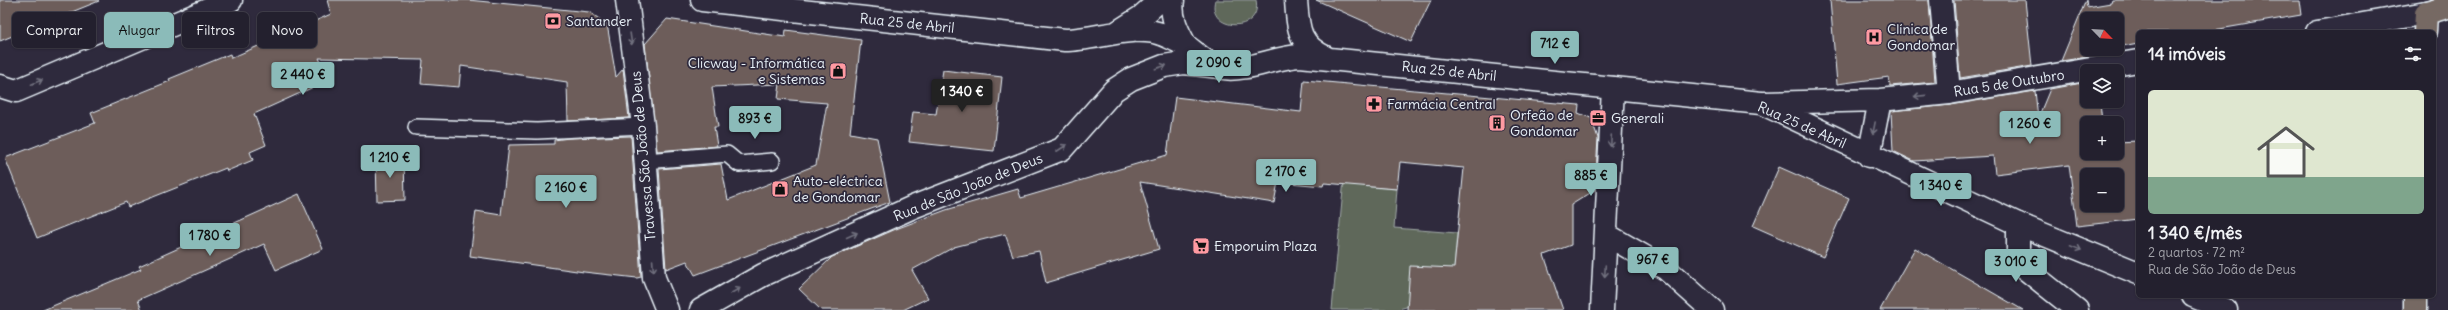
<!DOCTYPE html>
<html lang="pt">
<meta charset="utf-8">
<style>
:root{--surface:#23202e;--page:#2b2836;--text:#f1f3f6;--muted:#a3a3aa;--line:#403e4a;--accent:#8bbbb9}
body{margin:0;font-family:Delius,sans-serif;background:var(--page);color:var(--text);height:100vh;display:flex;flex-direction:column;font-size:15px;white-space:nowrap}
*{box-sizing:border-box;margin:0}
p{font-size:13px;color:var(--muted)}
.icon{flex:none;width:22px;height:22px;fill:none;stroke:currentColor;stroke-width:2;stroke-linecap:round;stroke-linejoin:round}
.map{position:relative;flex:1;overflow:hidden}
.details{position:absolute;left:2136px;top:30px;width:300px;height:268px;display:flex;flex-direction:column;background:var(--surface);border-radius:6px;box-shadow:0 1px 3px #0004,0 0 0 1px var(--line)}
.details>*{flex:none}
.top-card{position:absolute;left:12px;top:12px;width:380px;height:36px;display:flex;gap:8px}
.needle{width:26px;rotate:115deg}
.fabs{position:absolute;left:2080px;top:12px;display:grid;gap:8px}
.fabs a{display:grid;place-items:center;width:44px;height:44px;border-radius:6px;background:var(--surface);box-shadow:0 1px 3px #0004,0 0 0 1px var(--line);font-size:20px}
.price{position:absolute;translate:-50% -34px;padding:0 9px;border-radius:4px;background:var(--accent);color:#111;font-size:13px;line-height:26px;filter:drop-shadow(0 1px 2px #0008)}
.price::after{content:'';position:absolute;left:50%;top:24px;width:12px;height:9px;margin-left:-6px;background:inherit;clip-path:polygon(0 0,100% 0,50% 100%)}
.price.current{background:#222;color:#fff}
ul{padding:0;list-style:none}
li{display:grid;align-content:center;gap:8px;height:212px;padding:0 12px}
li+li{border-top:1px solid var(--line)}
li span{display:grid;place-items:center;height:124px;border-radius:6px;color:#555}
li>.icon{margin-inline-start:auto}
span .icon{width:72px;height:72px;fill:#fffc;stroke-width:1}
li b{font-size:17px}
h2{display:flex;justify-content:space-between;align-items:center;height:48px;padding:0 12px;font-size:17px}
.pill{padding:0 14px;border-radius:6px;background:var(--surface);box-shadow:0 1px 3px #0004,0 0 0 1px var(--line);font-size:14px;line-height:36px}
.pill.current{background:var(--accent);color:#111}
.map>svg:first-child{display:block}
.green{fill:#5e675a;stroke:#a3aca9}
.building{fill:#6d5d5a;stroke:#e8f1f8;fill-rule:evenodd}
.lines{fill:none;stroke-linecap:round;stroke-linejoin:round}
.service-casing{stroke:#e8f1f8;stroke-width:18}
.minor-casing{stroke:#e8f1f8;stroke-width:25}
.secondary-casing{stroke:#e8f1f8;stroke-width:25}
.primary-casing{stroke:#e8f1f8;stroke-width:25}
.service{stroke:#2f2a3d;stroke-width:15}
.minor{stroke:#2f2a3d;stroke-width:22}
.secondary{stroke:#2f2a3d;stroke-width:22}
.primary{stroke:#766964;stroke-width:22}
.oneway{stroke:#70707e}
.labels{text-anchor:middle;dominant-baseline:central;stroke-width:3.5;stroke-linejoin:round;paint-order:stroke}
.poi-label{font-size:14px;fill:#e8f1f8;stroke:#2f2a3d;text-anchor:start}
.street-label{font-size:14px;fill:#e8f1f8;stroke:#2f2a3d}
</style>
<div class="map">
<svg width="2448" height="310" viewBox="0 0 2448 310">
<rect width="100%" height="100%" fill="#2f2a3d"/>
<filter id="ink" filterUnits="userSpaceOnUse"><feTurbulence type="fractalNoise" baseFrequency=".025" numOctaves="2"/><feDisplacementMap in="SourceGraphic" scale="8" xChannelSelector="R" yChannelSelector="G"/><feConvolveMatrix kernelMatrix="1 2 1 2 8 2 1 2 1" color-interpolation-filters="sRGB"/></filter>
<g filter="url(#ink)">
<!-- green -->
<path class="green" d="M1215,0H1256C1263,34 1206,32 1215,0Z
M1344,179L1370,187L1397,189L1394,228L1457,233L1452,293L1396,310H1332Z"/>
<!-- building -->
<path class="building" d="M0,0H98L99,1L0,41Z
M327,0H468L589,12L607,24L616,77L623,69L629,118L568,121L567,82L461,66L459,87L421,84L423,60L319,58L329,80L254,114L266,145L250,152L253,160L227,171L226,168L128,207L126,202L37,238L5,158L95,123L91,113L170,81L169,79L230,54L231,58L331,14Z
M1316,0H1431L1411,42Z
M1830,0H1929L1935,82L1890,86L1889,77L1837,84Z
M1954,0H2025L2032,66L1960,78Z
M2086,0L2087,7L2111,3L2112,0H2299L2301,15L2202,32H2138V43L2117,47V19H2087V49H2103L2087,52V57L2061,61Z
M667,19L785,37L786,30L861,40L850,133L877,138L890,202L695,275L687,261L666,269L659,169L721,164L728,200L816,165L827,103L778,99L780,84L712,87L718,127H714L717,146L657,151L645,44Z
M943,70L1002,77L994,151L909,142L913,112L936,114Z
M1304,80L1579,105L1578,113L1591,118L1598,138L1595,190L1571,205V245L1544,255L1563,310H1407L1410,266L1454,268L1464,168L1400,162L1397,189L1324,183L1323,186L1278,182L1274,203L1140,182L1159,249L1046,283L1039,251L1013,256L1005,234L954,247L912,270L928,298L903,310H821L799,289L832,257L896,229L946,210L1018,189L1021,198L1167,155L1175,97L1301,112Z
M2087,82V101H2100L2102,123H2087V153H2117V142L2138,141V219L2077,226L2069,165L1995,174L1993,156L1914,161L1893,151L1891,111L1951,105L2035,91L2038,118L2050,89ZM2087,175H2117V205H2087Z
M631,136L641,277L637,278L584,272L470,256L476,211L501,215L509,145L554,144V140L569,138Z
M376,157H404L405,200L377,201Z
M1779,167L1849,198L1823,257L1753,226Z
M299,194L323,249L276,270L264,244L138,300L142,310H43L141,269L139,266Z
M1915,248L2023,310H1880Z"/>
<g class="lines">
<!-- service casing -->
<g class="service-casing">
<path id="service" d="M416,127L537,131L643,126
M646,161L727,154L739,164L772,161"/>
</g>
<!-- minor casing -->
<g class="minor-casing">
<path id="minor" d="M627,0L643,126L654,278L667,310
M1941,0L1949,93
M2018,224V263L2077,310
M1607,235L1666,269L1712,310
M701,310L763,275L913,207L1062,149L1114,90L1131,79L1164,66L1184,63L1220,67
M1602,310L1613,88"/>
</g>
<!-- secondary casing -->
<g class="secondary-casing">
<path id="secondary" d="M702,0L1065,40C1097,40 1135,23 1164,35C1171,38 1180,42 1186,46C1198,54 1207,65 1222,68C1246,72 1275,57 1300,56L1761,103L2018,224L2138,273
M1173,0C1170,17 1178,32 1186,46
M1296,0C1298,28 1298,45 1327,58
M1119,31L1141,17L1160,0
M2317,32L2426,13
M0,86L16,91L231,0
M1764,103L1880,100L1949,93L2138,61
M1869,156L1880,100
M2193,296L2226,310"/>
</g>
<!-- primary casing -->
<g class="primary-casing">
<path id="primary" d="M2425,32L2426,13L2448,7
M2415,310V296"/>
</g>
<!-- service -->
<use href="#service" class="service"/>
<!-- minor -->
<use href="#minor" class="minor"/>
<!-- secondary -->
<use href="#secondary" class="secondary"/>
<!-- primary -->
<use href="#primary" class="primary"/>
</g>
<!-- one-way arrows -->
<defs><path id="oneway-shaft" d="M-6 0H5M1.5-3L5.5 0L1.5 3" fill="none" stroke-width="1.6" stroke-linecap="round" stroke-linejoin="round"/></defs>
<g class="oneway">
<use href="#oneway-shaft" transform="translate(631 39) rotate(82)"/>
<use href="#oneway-shaft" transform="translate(1161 67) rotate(-18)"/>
<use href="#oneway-shaft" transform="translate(37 82) rotate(-23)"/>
<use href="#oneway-shaft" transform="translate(1920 96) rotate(174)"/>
<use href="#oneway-shaft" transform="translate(1874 128) rotate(101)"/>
<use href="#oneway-shaft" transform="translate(1611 141) rotate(93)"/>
<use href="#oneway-shaft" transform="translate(1062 148) rotate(-33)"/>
<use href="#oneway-shaft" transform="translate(852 235) rotate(-24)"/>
<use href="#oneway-shaft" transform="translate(2076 248) rotate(22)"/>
<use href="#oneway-shaft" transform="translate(653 266) rotate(86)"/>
<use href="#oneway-shaft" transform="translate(1605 271) rotate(93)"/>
<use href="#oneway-shaft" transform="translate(735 291) rotate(-30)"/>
</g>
</g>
<!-- icons -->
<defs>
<g id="bank-square" transform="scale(0.9)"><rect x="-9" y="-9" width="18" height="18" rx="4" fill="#ff9aa2" stroke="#2f2a3d"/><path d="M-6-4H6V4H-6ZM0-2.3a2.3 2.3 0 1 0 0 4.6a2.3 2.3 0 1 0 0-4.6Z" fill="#111"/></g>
<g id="hospital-square" transform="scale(0.9)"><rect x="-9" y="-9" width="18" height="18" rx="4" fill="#ff9aa2" stroke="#2f2a3d"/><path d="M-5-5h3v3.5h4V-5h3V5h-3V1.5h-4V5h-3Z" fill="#111"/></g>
<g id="shop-square" transform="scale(0.9)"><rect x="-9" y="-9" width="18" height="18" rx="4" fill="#ff9aa2" stroke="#2f2a3d"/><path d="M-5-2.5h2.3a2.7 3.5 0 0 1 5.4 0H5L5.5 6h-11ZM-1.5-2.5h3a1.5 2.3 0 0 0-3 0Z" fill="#111"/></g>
<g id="pharmacy-square" transform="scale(0.9)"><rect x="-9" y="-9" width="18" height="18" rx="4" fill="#ff9aa2" stroke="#2f2a3d"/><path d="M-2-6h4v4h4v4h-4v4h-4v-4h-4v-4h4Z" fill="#111"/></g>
<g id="office-square" transform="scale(0.9)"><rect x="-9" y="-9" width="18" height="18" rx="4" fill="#ff9aa2" stroke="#2f2a3d"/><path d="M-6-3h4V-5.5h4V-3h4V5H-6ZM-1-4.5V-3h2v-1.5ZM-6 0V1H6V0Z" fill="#111"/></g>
<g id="building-square" transform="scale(0.9)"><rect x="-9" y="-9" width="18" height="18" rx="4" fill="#ff9aa2" stroke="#2f2a3d"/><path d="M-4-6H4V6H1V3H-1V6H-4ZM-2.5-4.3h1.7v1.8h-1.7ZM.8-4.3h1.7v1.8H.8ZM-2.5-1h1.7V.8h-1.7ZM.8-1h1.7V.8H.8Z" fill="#111"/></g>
<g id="supermarket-square" transform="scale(0.9)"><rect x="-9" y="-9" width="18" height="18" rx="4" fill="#ff9aa2" stroke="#2f2a3d"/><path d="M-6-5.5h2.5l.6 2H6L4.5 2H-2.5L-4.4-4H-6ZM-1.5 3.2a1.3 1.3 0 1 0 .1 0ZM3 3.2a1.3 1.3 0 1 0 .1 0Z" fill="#111"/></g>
</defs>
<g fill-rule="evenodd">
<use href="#bank-square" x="553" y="21"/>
<use href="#hospital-square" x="1874" y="37"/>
<use href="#shop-square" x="838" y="71"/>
<use href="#pharmacy-square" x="1374" y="104"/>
<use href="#office-square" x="1598" y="118"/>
<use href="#building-square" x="1497" y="123"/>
<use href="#shop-square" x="780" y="189"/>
<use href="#supermarket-square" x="1201" y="246"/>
</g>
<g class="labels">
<!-- poi labels -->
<g class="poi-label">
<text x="566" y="21">Santander</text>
<text x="1887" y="29">Clínica de<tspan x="1887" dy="16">Gondomar</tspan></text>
<text x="825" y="63" text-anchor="end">Clicway - Informática<tspan x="825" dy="16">e Sistemas</tspan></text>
<text x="1387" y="104">Farmácia Central</text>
<text x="1510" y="115">Orfeão de<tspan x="1510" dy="16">Gondomar</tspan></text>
<text x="1611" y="118">Generali</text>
<text x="793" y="181">Auto-eléctrica<tspan x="793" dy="16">de Gondomar</tspan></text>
<text x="1214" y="246">Emporuim Plaza</text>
</g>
<!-- street labels -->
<g class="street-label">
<text transform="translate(907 23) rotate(6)">Rua 25 de Abril</text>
<text transform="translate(1449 71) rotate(6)">Rua 25 de Abril</text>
<text transform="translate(2009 83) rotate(-9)">Rua 5 de Outubro</text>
<text transform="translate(1802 125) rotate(24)">Rua 25 de Abril</text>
<text transform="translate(643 156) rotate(-95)">Travessa São João de Deus</text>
<text transform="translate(968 187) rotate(-22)">Rua de São João de Deus</text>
</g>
</g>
</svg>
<div class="fabs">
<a><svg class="needle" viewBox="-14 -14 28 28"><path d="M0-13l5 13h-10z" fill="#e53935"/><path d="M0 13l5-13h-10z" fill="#a3a3aa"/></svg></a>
<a><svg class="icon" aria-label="layers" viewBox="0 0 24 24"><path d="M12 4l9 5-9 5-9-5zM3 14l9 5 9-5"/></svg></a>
<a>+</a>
<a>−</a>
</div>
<b class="price" style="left:1555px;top:65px">712 €</b>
<b class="price" style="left:1219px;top:84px">2 090 €</b>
<b class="price" style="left:303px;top:96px">2 440 €</b>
<b class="price current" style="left:962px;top:113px">1 340 €</b>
<b class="price" style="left:755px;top:140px">893 €</b>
<b class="price" style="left:2030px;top:145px">1 260 €</b>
<b class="price" style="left:390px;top:179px">1 210 €</b>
<b class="price" style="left:1286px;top:193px">2 170 €</b>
<b class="price" style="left:1591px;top:197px">885 €</b>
<b class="price" style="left:1941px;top:207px">1 340 €</b>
<b class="price" style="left:566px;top:209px">2 160 €</b>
<b class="price" style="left:210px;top:257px">1 780 €</b>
<b class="price" style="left:1653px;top:281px">967 €</b>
<b class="price" style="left:2016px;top:283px">3 010 €</b>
<div class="top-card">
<a class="pill">Comprar</a>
<a class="pill current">Alugar</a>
<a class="pill">Filtros</a>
<a class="pill">Novo</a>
</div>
<section class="details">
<h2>14 imóveis<svg class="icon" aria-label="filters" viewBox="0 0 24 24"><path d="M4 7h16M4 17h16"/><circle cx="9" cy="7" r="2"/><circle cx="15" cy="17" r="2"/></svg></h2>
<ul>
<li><span style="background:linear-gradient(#dfe7d0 70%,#7fa58c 0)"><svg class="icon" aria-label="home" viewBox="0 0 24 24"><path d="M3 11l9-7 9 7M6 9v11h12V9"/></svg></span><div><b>1 340 €/mês</b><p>2 quartos · 72 m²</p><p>Rua de São João de Deus</p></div></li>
</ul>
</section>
</div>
